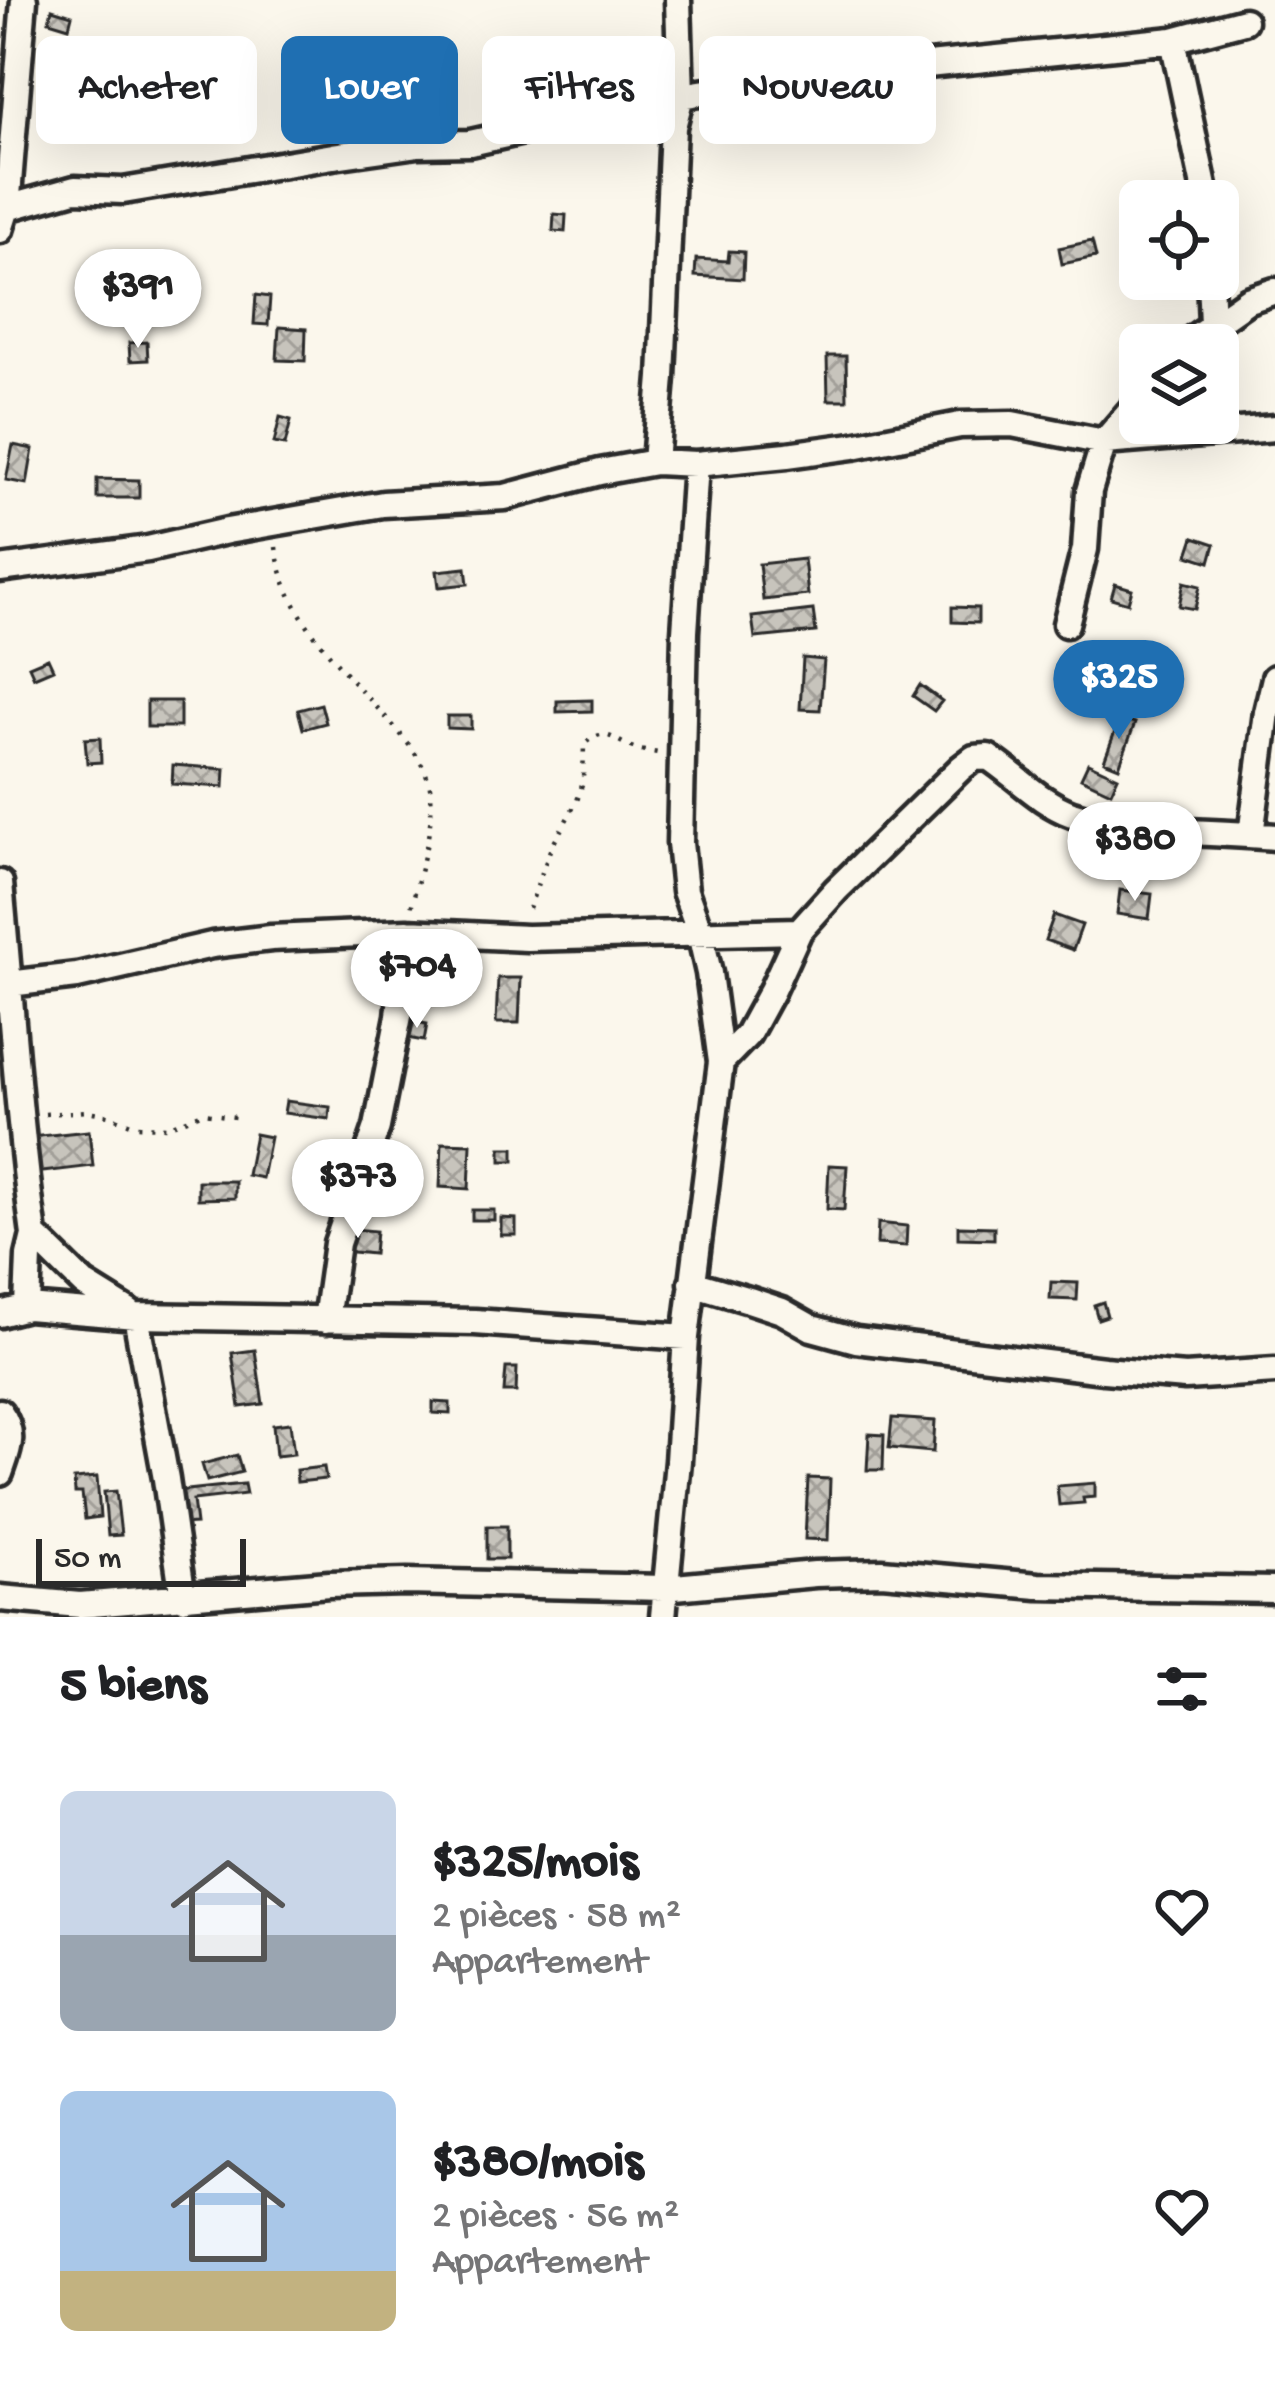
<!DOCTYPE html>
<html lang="fr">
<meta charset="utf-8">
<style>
:root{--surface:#fff;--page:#f2f2f2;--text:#202124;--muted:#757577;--accent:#1f6fb2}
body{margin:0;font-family:"Gochi Hand",sans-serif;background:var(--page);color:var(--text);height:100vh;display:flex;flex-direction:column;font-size:45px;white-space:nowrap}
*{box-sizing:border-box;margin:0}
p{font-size:39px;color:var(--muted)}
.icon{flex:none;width:66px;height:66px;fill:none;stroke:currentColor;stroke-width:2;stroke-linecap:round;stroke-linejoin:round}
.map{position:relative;height:1617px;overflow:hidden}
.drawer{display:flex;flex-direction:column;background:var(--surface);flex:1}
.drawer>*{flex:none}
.banner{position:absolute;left:36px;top:36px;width:1203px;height:108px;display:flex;gap:24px}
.buttons{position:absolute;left:1119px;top:180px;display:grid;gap:24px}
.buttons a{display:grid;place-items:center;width:120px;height:120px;border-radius:18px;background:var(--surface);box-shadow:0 12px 48px #0002;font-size:60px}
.scale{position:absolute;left:36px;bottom:30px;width:210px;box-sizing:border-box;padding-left:12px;border:6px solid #2b2b2b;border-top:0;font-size:33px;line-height:42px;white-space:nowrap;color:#2b2b2b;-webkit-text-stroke:9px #fbf7ec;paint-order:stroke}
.price{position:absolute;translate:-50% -102px;padding:0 27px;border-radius:42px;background:#fff;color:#222;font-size:39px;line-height:78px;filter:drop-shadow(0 3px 6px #0008)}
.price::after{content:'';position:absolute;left:50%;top:72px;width:36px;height:27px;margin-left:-18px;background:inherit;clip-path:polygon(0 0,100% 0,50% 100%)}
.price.selected{background:var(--accent);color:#fff}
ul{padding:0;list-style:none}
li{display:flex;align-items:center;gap:36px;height:300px;padding:0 60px}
li span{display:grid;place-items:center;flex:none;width:336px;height:240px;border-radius:18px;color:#555}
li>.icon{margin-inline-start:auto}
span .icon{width:144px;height:144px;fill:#fffc;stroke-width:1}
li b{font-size:51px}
h2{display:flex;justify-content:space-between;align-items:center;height:144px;padding:0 60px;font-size:51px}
.tag{padding:0 42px;border-radius:18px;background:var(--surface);box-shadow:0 12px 48px #0002;font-size:42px;line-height:108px}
.tag.selected{background:var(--accent);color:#fff}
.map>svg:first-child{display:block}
.building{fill:url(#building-cross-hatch);stroke:#2b2b2b;stroke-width:3}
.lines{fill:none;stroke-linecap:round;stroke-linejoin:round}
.street-casing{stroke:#2b2b2b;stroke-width:33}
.path{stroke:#2b2b2b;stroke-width:4.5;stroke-dasharray:3 9;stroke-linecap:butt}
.street{stroke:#fbf7ec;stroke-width:24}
</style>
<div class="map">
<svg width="1275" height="1617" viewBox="0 0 1275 1617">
<defs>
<pattern id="building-cross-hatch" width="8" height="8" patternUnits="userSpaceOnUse" patternTransform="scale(3)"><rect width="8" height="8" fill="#c7c4bc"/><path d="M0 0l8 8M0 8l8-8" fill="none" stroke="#a29f99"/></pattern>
</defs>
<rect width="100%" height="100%" fill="#fbf7ec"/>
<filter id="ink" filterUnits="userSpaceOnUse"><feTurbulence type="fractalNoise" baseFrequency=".00833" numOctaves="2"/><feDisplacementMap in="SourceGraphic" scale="24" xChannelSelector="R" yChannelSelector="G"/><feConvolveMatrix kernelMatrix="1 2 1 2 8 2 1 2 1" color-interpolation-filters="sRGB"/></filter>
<g filter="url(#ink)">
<!-- building -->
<path class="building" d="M52,9L72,15L69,27L49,21Z
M184,83L216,91L210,114L179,106Z
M554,214L566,215L565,232L553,231Z
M1092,241L1096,257L1062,264L1059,248Z
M729,251L744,252L743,279L695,276L696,259L728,261Z
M256,295L270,297L268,325L254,324Z
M279,327L306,329L305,361L277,360Z
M147,342L148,360L130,361L129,343Z
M827,356H846L847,400H828Z
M280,417L291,420L285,445L274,443Z
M13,445L33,449L27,484L6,480Z
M97,479L139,480V498H97Z
M1194,537L1215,544L1210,562L1188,555Z
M804,559L808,595L763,600L759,564Z
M466,568L468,584L439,587L437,571Z
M1184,582L1200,586L1195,609L1179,606Z
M1115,584L1132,589L1128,603L1111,598Z
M952,607L978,608V623L952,622Z
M813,610L816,632L755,638L752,617Z
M48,658L53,669L34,677L29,666Z
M803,658L824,660L820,710L800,709Z
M920,685L942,701L934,711L913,696Z
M592,700V711L557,712V701Z
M147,701H180V727H147Z
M321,704L326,723L303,729L298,710Z
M447,716H471V729L447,728Z
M1120,718L1135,723L1119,767L1104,761Z
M100,738L101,762L87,763L85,739Z
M1088,763L1118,777L1111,792L1081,778Z
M173,765L225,769L224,787L172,784Z
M1120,890L1152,894L1149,919L1117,914Z
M1054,915L1082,925L1073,950L1045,940Z
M498,978H521L519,1023H496Z
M410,1021L427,1024L424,1041L407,1038Z
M286,1101L330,1107L329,1119L284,1113Z
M89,1131L93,1166L34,1173L30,1137Z
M255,1134L270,1137L262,1178L247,1175Z
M442,1143L471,1144L469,1189L440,1187Z
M501,1148H514V1161H501Z
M829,1165L847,1166L844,1210L827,1209Z
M198,1181H235V1198L198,1199Z
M472,1210H494V1220H472Z
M501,1218L516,1219V1235H501Z
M878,1223L907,1226L906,1246L877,1244Z
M958,1226L994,1227V1239L958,1238Z
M343,1228L376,1231L374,1254L341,1251Z
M1051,1282L1078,1283L1077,1300L1050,1299Z
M1103,1302L1107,1316L1098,1319L1094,1305Z
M255,1350L263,1404L240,1407L232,1353Z
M506,1368H517L516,1392H504Z
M433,1402L450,1403V1414L433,1413Z
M892,1418L935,1421L933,1452L889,1448Z
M290,1423L294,1454L276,1456L273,1425Z
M869,1434L884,1435L883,1470H867Z
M237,1455L242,1472L207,1481L202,1464Z
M324,1467L326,1479L297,1482L296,1470Z
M97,1477L100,1517L85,1519L82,1493H75L74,1479Z
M808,1478L830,1479L828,1540L805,1539Z
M1095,1483V1497L1083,1498L1084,1503L1059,1505L1057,1486Z
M244,1484L246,1494L193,1500L196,1524L180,1525L177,1491Z
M116,1491L121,1535L108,1536L104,1492Z
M487,1526H507V1559H487Z"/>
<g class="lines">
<!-- street casing -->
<g class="street-casing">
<path id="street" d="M1173,40L1207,201
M0,208H7L75,189L123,191L333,156L417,144L470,143L681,96L781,80L1173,40L1244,21
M0,230L7,208L24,0
M1210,279L1212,324
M1184,345L1248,300L1275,291
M655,462L662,377L673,127L681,96L678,0
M0,569L148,549L227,531L383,504L505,497L600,472L655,462L696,464L787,455L853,446L960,425L1012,424L1104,442L1275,428
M1066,624L1085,549L1089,491L1104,442L1140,400
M1251,835L1267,712L1275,678
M0,883C11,1000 18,1118 34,1235L29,1256L27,1307
M0,985L77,976L212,945L271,938L407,932L527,938L799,931
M721,1062L748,1034L772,990L799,931L836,890L961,768L974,758L988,757C1017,776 1039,802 1072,814C1137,836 1208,830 1275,837
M34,1235L84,1284L129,1312
M692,1283L749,1300L782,1311L812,1328L856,1340L1104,1370L1185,1377L1275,1371
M0,1314L27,1307L136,1316L475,1322L686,1337
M136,1316L166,1479L183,1598
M326,1320L337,1243L377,1127L399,1016L407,932
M0,1412C16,1434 8,1450 0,1473
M0,1598L80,1605L329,1584L407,1582L664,1588L815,1574L882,1572L1038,1586L1275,1590
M663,1617L678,1461L686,1337L721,1062L709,973L700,933L685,891L680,843L685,632L696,464"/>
</g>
<!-- path -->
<path class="path" d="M276,547C285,618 344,669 389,721C404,737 423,761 429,782C438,819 419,871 411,909
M529,909L550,850L577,801L583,782L584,744C604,728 608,736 629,746C638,751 648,751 658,753
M45,1114L88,1111L108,1115L136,1126L167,1127L203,1113L243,1118"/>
<!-- street -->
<use href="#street" class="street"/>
</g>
</g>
</svg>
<div class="buttons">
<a><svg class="icon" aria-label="locate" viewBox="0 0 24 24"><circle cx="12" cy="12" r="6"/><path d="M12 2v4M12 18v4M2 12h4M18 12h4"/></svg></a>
<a><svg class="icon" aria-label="layers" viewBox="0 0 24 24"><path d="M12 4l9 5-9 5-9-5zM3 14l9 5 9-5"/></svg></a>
</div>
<div class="scale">50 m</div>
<b class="price" style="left:138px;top:351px">$391</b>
<b class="price selected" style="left:1119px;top:742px">$325</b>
<b class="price" style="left:1135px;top:904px">$380</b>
<b class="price" style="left:417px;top:1031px">$704</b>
<b class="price" style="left:358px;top:1241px">$373</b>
<div class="banner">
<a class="tag">Acheter</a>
<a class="tag selected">Louer</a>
<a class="tag">Filtres</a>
<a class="tag">Nouveau</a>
</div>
</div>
<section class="drawer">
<h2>5 biens<svg class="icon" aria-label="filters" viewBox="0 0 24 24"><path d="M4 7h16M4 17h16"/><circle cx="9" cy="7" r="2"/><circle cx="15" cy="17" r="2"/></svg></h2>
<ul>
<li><span style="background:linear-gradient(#c9d6e8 60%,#9aa5b1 0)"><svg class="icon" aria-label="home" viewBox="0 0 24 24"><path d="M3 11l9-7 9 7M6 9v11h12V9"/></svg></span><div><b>$325/mois</b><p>2 pièces · 58 m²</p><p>Appartement</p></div><svg class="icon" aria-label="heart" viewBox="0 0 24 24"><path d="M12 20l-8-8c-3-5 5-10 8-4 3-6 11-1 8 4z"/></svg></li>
<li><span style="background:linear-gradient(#a9c7e8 75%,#c2b280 0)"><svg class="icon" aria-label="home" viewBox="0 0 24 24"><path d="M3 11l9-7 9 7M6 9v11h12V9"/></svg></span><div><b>$380/mois</b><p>2 pièces · 56 m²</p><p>Appartement</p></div><svg class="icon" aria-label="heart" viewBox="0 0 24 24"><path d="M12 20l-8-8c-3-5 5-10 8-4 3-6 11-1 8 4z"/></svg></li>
</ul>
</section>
